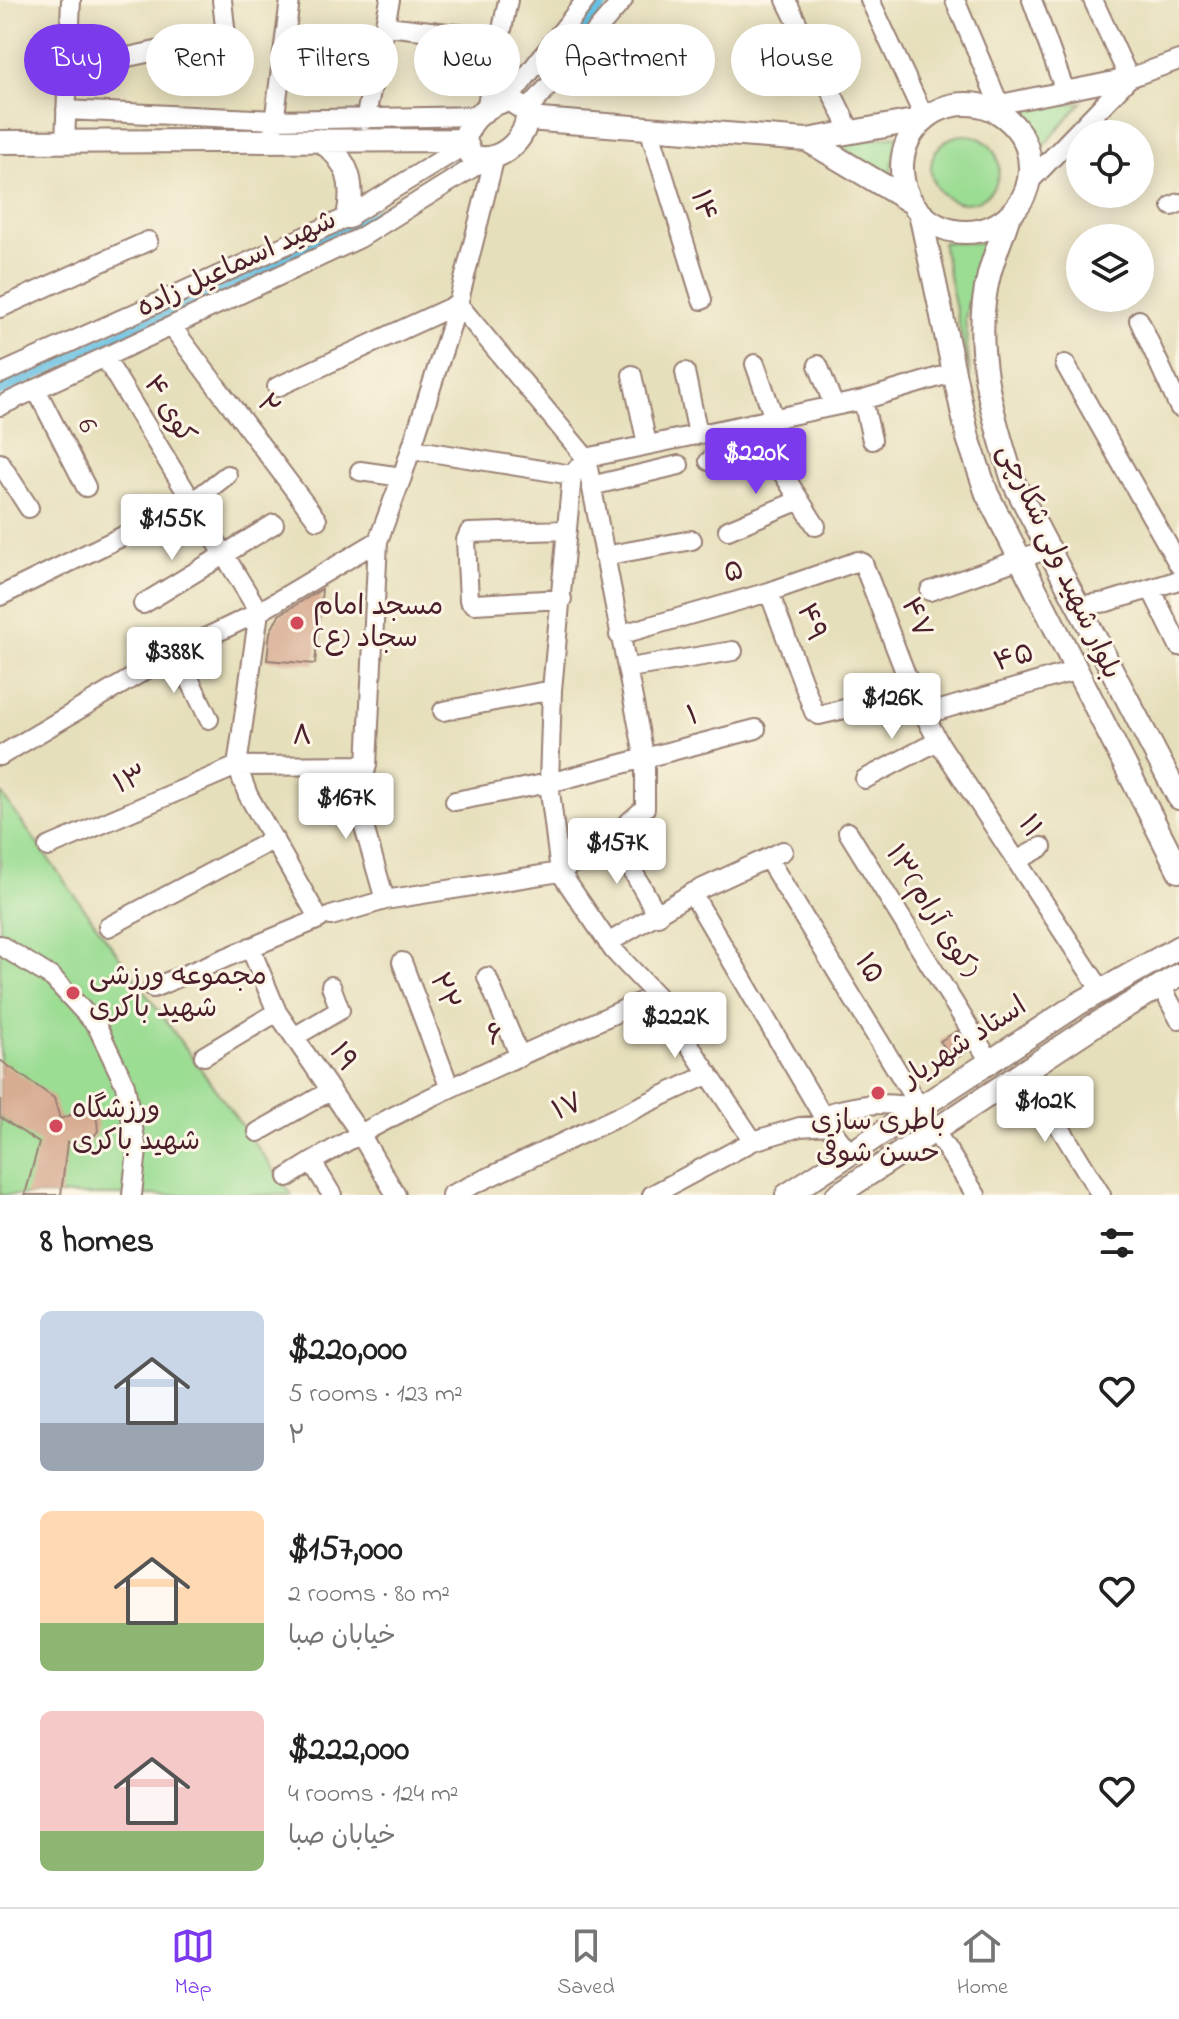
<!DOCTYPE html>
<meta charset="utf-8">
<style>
:root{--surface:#fff;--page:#f6f6f6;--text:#222;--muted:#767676;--line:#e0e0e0;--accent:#7c3aed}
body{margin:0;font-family:"Indie Flower","Playpen Sans Arabic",sans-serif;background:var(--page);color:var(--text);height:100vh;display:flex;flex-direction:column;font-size:30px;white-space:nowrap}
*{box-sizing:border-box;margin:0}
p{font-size:26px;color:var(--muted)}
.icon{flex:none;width:44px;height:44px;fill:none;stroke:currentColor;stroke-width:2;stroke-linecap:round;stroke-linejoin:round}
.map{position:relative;height:1195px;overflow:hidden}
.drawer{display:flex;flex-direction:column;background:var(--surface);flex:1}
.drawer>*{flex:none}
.banner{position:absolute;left:24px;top:24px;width:1132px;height:72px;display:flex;gap:16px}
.tools{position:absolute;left:1066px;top:120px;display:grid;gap:16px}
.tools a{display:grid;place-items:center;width:88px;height:88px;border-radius:50%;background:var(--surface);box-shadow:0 4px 20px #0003;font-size:40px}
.price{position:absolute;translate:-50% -68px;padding:0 18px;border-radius:8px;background:#fff;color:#222;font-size:26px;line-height:52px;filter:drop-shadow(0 2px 4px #0008)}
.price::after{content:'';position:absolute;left:50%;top:48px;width:24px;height:18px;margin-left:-12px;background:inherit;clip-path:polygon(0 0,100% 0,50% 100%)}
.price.on{background:var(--accent);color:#fff}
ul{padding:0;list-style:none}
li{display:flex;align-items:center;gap:24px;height:200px;padding:0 40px}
li span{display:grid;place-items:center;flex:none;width:224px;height:160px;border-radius:12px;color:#555}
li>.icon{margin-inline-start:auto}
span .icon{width:96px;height:96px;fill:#fffc;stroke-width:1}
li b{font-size:34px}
h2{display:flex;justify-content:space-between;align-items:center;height:96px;padding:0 40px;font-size:34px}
.tag{padding:0 28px;border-radius:36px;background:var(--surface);box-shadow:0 4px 20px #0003;font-size:28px;line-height:72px}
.tag.on{background:var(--accent);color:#fff}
.tabs{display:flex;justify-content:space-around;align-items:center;height:112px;border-top:2px solid var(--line);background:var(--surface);font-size:22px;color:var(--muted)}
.tabs a{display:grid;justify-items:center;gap:4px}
.tabs .on{color:var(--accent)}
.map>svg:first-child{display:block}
.green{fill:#9cdd94;stroke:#737e60;stroke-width:2}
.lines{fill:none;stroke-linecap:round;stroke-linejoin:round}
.canal{stroke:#66c0e3;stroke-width:14}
.building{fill:#d8ac93}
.minor-casing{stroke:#987f73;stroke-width:22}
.major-casing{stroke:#987f73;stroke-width:26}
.minor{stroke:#fff;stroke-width:18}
.major{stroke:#fff;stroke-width:22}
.poi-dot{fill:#d1495b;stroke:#fcf5e5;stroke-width:3}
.labels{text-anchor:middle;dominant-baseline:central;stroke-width:6;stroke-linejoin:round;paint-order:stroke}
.street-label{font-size:28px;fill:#4a1f2b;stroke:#fcf5e5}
.poi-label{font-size:28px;fill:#4a1f2b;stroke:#fcf5e5;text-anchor:start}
</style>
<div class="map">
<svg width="1179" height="1195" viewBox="0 0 1179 1195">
<rect width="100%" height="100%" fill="#fcf5e5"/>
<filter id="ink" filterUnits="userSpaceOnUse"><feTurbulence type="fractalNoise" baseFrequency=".0125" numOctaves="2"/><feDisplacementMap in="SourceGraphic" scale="16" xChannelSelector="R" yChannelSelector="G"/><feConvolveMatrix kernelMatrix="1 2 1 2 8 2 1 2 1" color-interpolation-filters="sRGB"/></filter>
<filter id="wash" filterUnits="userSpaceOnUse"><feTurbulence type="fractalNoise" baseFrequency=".006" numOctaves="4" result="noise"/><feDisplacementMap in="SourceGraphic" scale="32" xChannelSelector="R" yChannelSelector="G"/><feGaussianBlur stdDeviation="1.8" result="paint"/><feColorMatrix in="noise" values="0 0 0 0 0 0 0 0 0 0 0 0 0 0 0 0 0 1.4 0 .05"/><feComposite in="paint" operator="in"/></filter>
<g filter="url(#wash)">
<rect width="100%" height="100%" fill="#e6dfbb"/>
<!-- green -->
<path class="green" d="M1082,102L1040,150L1018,111Z
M931 169a34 34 0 1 1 68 0a34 34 0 1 1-68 0Z
M897,136L890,177L836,144Z
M942,242L983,243L965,318L970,378Z
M0,792L292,1195H0Z"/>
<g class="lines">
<!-- canal -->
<path class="canal" d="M544,77L605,0
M440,180L466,158
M0,390L403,204"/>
</g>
<g id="blocks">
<!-- building -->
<path class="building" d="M322,589L315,664L267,660L270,632L279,615Z
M957,1031L969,1050L954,1060L940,1041Z
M0,1060L54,1098L60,1119L79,1112H90L97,1120L98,1131L87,1145L79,1147L67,1142L61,1195H25L39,1143L0,1117Z"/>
</g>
</g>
<g filter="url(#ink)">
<use href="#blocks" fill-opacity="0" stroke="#987f73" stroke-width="2"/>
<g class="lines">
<!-- minor casing -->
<g class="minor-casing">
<path id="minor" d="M786,0L851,132
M870,0L925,119
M955,0L999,104
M1032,0L1065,91
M1093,0L1129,78
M387,26L500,39
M67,70L226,36L222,0
M508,100L586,0
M986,107L1129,78L1179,60
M486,109L508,0
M66,110L274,120L478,116
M527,111L623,0
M365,120L390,0
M649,128L702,300
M273,130L290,0
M65,142L71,0
M1028,183L1129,78
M1172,206L1179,203
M0,308L148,241
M1139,320L1179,407
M172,327L317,520
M755,364L774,418
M1065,364L1179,565
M818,365L834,406
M685,372L698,434
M0,374L348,217L465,145
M632,375L647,444
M277,387L458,304L586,458L645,760V808L613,836L560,872L385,900
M36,389L86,487
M863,400L872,440
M0,406L360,238L488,158
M751,423L816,526
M412,449L572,475
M709,461L761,439
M0,463L29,508
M360,471L402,477
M591,486L679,465
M728,530L800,500
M604,556L692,540
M930,591L1051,548
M1152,591L1179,646
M769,592L814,712L819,715L913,693
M0,596L191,503L227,475
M562,599L474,604L469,600L466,540L469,533L566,530
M143,604L274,524
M1077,606L1107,602L1179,580
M619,635L769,592L858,561L863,563L913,693L938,741L1101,990
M176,652L209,719
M629,668L733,651
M443,711L552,690
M923,715L1074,671
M0,756L176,652L259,612L105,358
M865,779L938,741
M455,801L549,783L756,729
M848,832L991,1063
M613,836L658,916
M48,847L237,766L367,765
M768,859L920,1108
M1018,860L1042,847
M692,893L828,1125
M331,916L385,900L362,820L359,796L367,765L378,541
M108,927L274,839
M608,943L692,893L783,851
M0,945L53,978L97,1026L125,1085L137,1150L132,1195
M250,947L277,1012L359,1132L396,1195
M402,962L449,1086
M487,977L520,1057
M1160,984L1179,1019
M153,988L319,919L248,795L237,766L259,612L378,541L402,477L458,304L495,156
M294,1037L340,1010L331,986
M204,1056L277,1012
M1025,1070L1101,1195
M828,1125L832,1112C863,1103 888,1102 920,1108
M935,1131L976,1195
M258,1132L330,1091
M849,1152L828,1125L800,1127L753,1141L656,995L614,951L560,872L549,783L552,690L572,475L586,458L863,400L952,373
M312,1162L332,1195
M288,1177C404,1102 531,1052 656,995
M451,1195L709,1074
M652,1195L753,1141"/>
</g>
<!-- major casing -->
<g class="major-casing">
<path id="major" d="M510,100L527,111C530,138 497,168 471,155L465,140C468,119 490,102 510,100Z
M902 168a64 64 0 1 1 128 0a64 64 0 1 1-128 0Z
M527,119L807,140L925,119
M320,140C349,161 355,183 348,217
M807,140L911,202
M0,142L465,140
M920,213L968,438L987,494L1179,871
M1009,215C1003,235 994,255 989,275C971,345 992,416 1014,483L1179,798
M787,1195L1078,1004L1179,947
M837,1195L1093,1026L1179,975"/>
</g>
<!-- minor -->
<use href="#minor" class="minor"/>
<!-- major -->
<use href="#major" class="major"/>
</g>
</g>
<!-- markers -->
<g class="poi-dot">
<circle cx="297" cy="623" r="8"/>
<circle cx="73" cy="993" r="8"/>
<circle cx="878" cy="1093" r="8"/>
<circle cx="56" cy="1126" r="8"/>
</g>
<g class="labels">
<!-- street labels -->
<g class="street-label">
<text transform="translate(702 206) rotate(73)">۱۴</text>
<text transform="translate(237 265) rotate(-25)">شهید اسماعیل زاده</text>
<text transform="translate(267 406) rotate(53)">۲</text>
<text transform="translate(168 410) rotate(59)">کوی ۴</text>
<text transform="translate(86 426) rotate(63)">6</text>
<text transform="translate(1058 562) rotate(65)">بلوار شهید ولی شکارچی</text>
<text transform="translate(734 573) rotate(-16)">۵</text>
<text transform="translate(915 618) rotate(69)">۴۷</text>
<text transform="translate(810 623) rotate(70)">۴۹</text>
<text transform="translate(1014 659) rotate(-16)">۴۵</text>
<text transform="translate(693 717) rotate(-16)">۱</text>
<text x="302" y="737">۸</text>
<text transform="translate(131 781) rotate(-23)">۱۳</text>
<text transform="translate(1029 827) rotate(56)">۱۱</text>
<text transform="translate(931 912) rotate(58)">۱۳(کوی آرام)</text>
<text transform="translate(868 969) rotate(58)">۱۵</text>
<text transform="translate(443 992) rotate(69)">۲۲</text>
<text transform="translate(496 1036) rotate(-23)">۶</text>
<text transform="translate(965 1043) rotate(-33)">استاد شهریار</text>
<text transform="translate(342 1058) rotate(56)">۱۹</text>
<text transform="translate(568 1108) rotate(-24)">۱۷</text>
</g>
<!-- poi labels -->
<g class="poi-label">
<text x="313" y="607">مسجد امام<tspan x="313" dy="32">سجاد (ع)</tspan></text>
<text x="89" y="977">مجموعه ورزشی<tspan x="89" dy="32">شهید باکری</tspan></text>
<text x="72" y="1110">ورزشگاه<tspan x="72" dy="32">شهید باکری</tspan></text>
<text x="878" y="1122" text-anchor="middle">باطری سازی<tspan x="878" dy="32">حسن شوقی</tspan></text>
</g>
</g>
</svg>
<div class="tools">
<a><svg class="icon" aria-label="locate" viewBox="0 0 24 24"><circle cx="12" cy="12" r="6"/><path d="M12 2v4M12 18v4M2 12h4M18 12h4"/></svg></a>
<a><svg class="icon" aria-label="layers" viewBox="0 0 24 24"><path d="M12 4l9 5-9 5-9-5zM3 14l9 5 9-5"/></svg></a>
</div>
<b class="price on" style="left:756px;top:496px">$220K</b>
<b class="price" style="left:172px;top:562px">$155K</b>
<b class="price" style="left:174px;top:695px">$388K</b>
<b class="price" style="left:892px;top:741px">$126K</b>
<b class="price" style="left:346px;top:841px">$167K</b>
<b class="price" style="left:617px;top:886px">$157K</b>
<b class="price" style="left:675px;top:1060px">$222K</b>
<b class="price" style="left:1045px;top:1144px">$102K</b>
<div class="banner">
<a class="tag on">Buy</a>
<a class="tag">Rent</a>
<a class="tag">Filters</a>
<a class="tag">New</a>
<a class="tag">Apartment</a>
<a class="tag">House</a>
</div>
</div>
<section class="drawer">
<h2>8 homes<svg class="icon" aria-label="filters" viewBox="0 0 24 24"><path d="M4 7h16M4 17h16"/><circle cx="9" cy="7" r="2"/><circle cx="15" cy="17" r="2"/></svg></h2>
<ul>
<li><span style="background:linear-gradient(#c9d6e8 70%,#9aa5b1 0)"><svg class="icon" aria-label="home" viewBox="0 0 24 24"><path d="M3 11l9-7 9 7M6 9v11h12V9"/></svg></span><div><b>$220,000</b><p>5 rooms · 123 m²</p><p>۲</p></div><svg class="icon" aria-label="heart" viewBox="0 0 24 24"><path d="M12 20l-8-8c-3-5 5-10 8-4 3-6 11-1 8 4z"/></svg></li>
<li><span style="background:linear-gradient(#ffd9b3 70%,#8fb573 0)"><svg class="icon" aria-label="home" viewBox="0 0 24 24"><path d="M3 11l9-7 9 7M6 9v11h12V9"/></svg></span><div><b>$157,000</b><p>2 rooms · 80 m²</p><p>خیابان صبا</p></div><svg class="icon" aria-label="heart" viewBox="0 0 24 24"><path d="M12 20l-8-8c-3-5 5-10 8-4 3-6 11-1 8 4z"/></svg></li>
<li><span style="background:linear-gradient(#f6c9c9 75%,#8fb573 0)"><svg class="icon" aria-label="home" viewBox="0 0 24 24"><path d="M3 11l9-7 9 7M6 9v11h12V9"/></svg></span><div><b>$222,000</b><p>4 rooms · 124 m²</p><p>خیابان صبا</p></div><svg class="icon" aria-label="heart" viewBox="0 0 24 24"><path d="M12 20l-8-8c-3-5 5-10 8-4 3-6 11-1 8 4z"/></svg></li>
</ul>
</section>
<nav class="tabs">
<a class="on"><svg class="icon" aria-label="map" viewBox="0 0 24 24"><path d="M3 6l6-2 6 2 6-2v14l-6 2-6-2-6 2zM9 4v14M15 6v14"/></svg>Map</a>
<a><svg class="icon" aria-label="saved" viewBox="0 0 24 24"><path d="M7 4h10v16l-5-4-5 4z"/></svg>Saved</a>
<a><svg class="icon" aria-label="home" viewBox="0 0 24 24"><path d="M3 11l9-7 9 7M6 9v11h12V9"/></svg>Home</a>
</nav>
